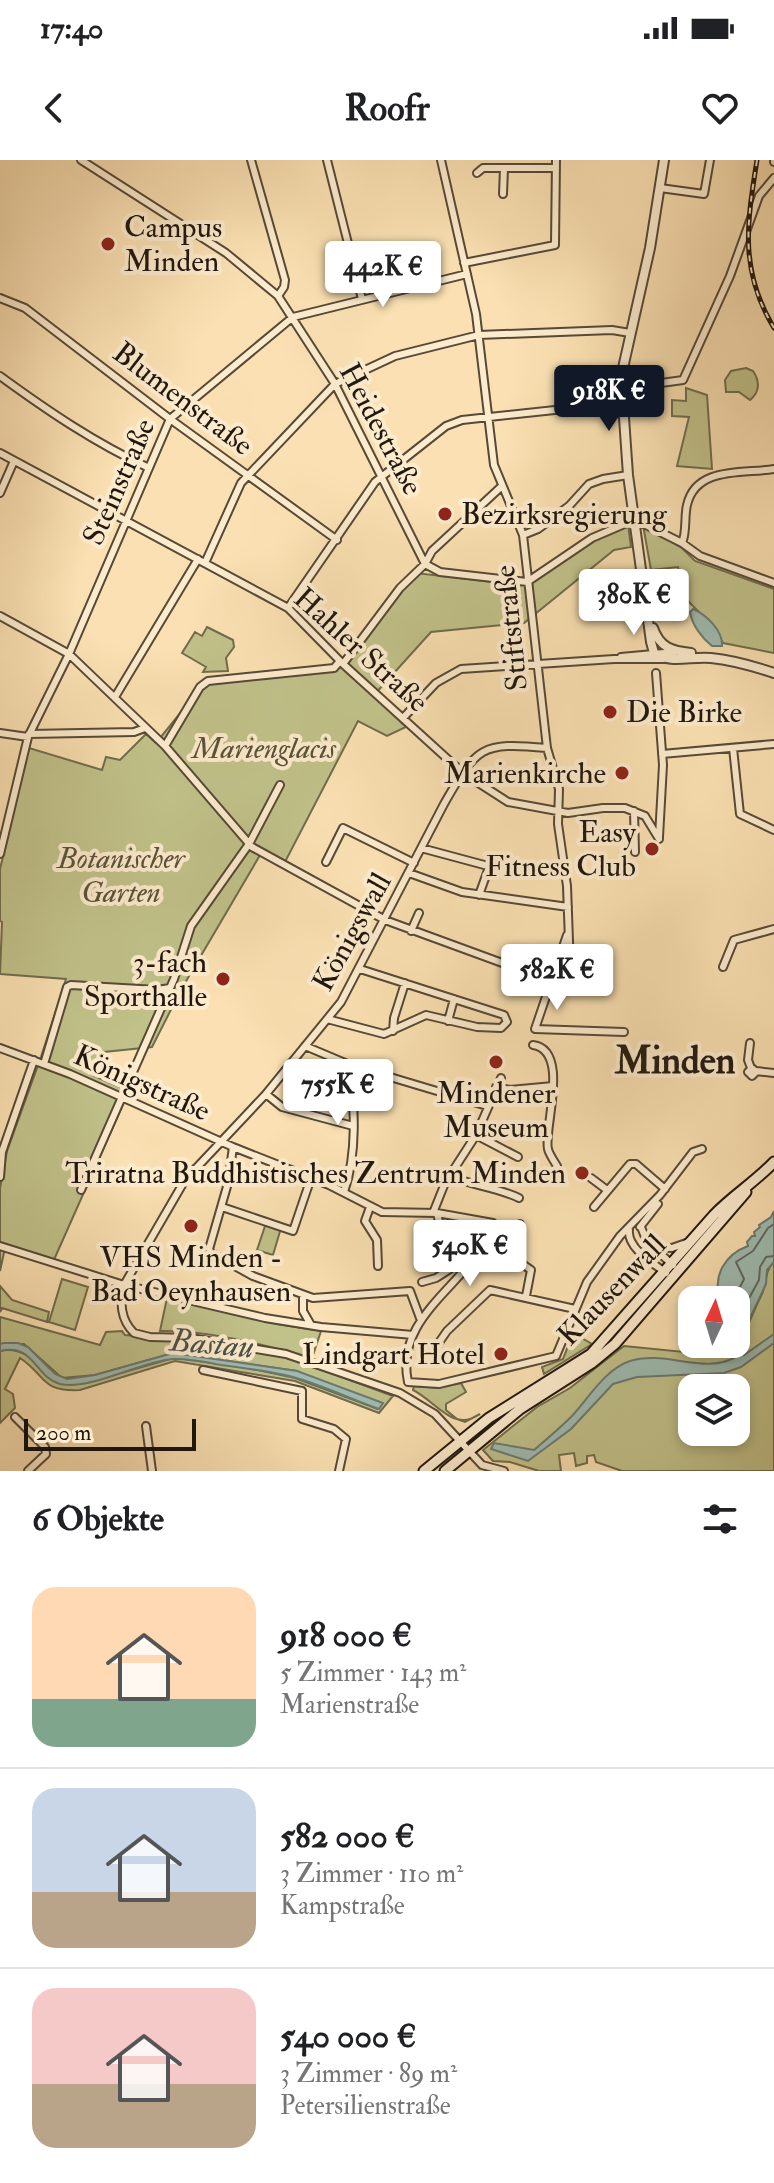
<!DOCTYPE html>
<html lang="de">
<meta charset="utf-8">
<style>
:root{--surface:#fff;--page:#f2f2f2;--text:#202124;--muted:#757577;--line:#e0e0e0;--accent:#111827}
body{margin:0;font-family:"IM FELL Double Pica",serif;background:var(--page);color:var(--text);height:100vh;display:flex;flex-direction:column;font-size:30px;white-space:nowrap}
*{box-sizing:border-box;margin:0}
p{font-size:26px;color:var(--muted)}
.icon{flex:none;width:44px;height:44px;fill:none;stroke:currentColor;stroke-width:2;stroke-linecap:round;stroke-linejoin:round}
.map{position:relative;height:1311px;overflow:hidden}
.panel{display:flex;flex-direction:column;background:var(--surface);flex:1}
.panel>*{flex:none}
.needle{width:52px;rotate:4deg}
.buttons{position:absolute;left:678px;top:1126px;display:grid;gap:16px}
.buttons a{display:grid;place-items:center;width:72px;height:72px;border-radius:16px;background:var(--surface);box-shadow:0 4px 12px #0003;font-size:40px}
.scale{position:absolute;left:24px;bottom:20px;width:172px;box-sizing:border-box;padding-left:8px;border:4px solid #20170e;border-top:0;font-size:22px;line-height:28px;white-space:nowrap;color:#20170e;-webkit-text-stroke:6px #fcebcd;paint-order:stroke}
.price{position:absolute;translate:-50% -68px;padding:0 18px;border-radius:8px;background:#fff;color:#222;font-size:26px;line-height:52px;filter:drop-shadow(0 2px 4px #0008)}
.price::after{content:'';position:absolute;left:50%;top:48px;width:24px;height:18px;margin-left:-12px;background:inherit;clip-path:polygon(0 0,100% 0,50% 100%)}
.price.on{background:var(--accent);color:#fff}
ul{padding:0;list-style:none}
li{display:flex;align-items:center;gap:24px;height:200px;padding:0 32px}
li+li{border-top:2px solid var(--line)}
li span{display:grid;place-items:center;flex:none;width:224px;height:160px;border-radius:24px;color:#555}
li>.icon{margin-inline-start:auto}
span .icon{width:96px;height:96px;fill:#fffc;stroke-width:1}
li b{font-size:34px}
h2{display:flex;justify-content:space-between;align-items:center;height:96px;padding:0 32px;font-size:34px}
.status{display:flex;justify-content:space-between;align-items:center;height:56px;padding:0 40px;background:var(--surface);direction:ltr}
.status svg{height:22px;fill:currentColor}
header{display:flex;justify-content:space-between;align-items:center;height:104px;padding:0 32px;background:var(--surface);font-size:36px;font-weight:800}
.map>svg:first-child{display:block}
.green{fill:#c1c18a;stroke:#706c4c;stroke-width:2;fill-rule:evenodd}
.water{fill:#9fbcb2;stroke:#6c7a70;stroke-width:2}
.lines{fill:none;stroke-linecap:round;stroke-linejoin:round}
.shore{stroke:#606a60;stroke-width:2}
.minor-casing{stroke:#564937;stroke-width:10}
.tertiary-casing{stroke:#564937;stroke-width:12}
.secondary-casing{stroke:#20170e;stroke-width:13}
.minor{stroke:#fcebcd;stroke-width:6}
.tertiary{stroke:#fcebcd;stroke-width:8}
.secondary{stroke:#fcebcd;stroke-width:9}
.rail-casing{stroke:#20170e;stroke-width:5}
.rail{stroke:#fcebcd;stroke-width:2;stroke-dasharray:6;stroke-linecap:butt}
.poi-dot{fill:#8f2418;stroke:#fcebcd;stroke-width:3}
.labels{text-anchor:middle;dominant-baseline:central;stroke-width:8;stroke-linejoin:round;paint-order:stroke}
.poi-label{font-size:30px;fill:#20170e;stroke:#fcebcd;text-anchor:end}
.street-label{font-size:30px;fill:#20170e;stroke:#fcebcd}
.park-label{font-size:30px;font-style:italic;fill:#585239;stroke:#fcebcd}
.water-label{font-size:32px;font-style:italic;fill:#4c5147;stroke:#fcebcd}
.district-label{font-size:38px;font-weight:bold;fill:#20170e;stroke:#fcebcd}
</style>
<div class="status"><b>17:40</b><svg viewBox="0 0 49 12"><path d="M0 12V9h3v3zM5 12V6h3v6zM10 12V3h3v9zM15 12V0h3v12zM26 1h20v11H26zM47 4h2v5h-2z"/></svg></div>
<header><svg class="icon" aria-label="back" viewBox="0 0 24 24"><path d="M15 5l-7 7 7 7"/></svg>Roofr<svg class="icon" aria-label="heart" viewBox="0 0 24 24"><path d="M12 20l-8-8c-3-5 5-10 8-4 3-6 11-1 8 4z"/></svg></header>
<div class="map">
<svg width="774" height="1311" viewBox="0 0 774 1311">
<rect width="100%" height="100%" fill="#fae0b2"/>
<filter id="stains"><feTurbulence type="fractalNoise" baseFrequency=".0025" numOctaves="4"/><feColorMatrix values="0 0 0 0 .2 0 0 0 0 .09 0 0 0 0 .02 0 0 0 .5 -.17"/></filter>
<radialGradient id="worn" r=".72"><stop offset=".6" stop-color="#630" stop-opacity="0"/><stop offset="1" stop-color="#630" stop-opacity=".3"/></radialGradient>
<!-- green -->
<path class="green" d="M746,208L753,211C760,221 760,232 750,240L739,232H726L725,220L731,211Z
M686,228L707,235L712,309L677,306L689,257L672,256V240L686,241Z
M628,364L631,387L614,390L524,463L431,472L374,535L406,567L387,576L358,561L285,702L263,690L182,828L152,887L104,892L94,916L129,931L53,1102L5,1088L0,1111V1028L7,991L41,897L66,819L0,814L2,762L0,761V709L29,588L102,610L106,597L120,600L146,574L156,583L207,520L336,510L416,413L518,425L591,380Z
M643,365L682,388L695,401L774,429V493L723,483L713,466L684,437L678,407L651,410Z
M207,467L233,480L234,487L226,498L228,511L203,512L206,507L182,493L195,472L202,476Z
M266,1063L281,1068L273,1095L257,1090Z
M774,1102V1311H622L596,1302L594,1295L587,1296V1303L576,1306L574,1293L559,1295L561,1311H539L510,1302L493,1301L483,1290L537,1247L570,1228L624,1186L724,1196L723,1184L736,1187C747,1170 752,1154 761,1136C767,1125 764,1111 774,1102ZM692,1228H736V1272H692Z
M62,1119L88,1127L75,1170L49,1162Z
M0,1126L12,1140L49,1152L47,1162L2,1148L0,1152Z
M167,1138L277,1164L321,1171L312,1198C264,1185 210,1170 160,1171Z
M0,1157L100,1185L106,1172L122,1171L125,1175L178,1179L285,1196L393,1236L379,1253L295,1221L175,1201L80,1230C40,1232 47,1216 20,1198L5,1229L13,1234L15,1248L0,1263V1191C26,1185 44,1209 62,1224L100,1219L170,1199H183L243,1207L295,1218L378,1249L297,1211L173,1193L95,1215L62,1218L24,1184H0Z
M573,1173L592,1184L544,1214L542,1207L563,1199Z
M461,1223L466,1232L446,1244V1250L457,1259L465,1262L480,1254C453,1273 437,1242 413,1230L414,1226L439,1228Z"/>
<!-- water -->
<path class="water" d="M693,449C707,455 723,471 722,486H712C702,478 692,465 690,452Z
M774,1051V1102L767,1110L766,1124L749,1160L746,1179L740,1187L744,1195L774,1174V1183L741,1207L724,1213L637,1217L613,1224L571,1269L528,1301L491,1289L494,1283L534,1290C547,1279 560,1268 572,1256C589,1238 604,1210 630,1201C665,1190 703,1214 734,1198L735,1189L730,1184H736V1140H721C711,1116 726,1094 748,1086L747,1082L752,1076H755L754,1072L760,1067L759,1065L771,1057Z
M4,1183H18L28,1187L55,1214L67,1219L95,1215L173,1193L297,1211L383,1243L379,1249C351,1239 322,1225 293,1217C269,1211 245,1208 221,1205C205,1202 189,1198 173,1199C141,1201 90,1231 60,1224C34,1217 35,1183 0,1191V1184Z"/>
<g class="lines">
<!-- shore -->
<path class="shore" d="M728,1140V1130L740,1127L744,1119L736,1102L753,1091L768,1068L774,1064
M736,1177L748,1140L759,1120L760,1107L766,1097L774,1096"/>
<!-- minor casing -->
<g class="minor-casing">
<path id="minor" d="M81,0L226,93L278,136L335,224L425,404L440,412L527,422L592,378L634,360
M251,0L285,120L284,127L278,136
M327,0L362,139
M441,0L476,154L494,305L523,375L547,588L559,629L558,664L567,726L570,809L566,820H560L555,813
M774,0V2
M477,13L483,8H556
M660,28L704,34L710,0
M503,34L504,8
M464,103L555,85L556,0
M0,138L25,148L170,259L337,380
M0,216C48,251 95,283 149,308
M0,293L288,448L343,504L463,613L508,642L568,653L603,648H625L645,656L659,679
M0,333L14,301
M634,363L644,364L682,383L700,396L774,423
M523,375L538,369L569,346L589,324L603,319L628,315
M682,383C687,372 684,358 687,345C696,306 743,314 774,309
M205,403L241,323L335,224L395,196L479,175L612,170L630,173
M288,448L375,322L446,266L462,260L611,244L661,223L683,220L730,116L759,36L774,18
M0,456L69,494L165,586L252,687L385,760L505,804L548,827
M621,497L675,492
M343,504L400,428L425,404L432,391L502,326
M656,513L663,605L659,677
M115,537L198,399
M403,558L436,523L461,509L614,499H663
M0,573L28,577
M29,574L134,572L145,568
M165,586L200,527L208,521L334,508L340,501
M733,588L740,654L774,670
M662,594L774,584
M634,651L635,692
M421,688L488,706
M0,694L28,577L69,494L170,259L293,157L467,114
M326,702L343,668L414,703
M409,713L462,732L568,747
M479,735L488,710
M411,771L419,753
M567,775L535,869L624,872
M723,807L734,780L774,769
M327,859L384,874L426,855L477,867L501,868L507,862L504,855L360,809
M448,861L454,839
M393,871L394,858L405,823
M750,883L748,900L751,908
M533,885C571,890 543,970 548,989C549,994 554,1001 557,1006
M305,886L350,905L487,946
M0,888L70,914L233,987L329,1025L382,1052L437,1053L493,1063C476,1122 393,1152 408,1222
M44,904L67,827L71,825L157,830L170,828
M752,908L756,912L752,916L748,912Z
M756,911L774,913
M496,927L510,930L553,926
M266,934L282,947L353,966
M476,975L518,997
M233,987L228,1023L209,1089L211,1093L253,1116L313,1138L410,1131L420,1158
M194,1009L228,1023
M450,1016C473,1026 496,1027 519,1038
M0,1017L2,992L34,900
M591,1018L607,1030
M81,1030L174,819L191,766L249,684L280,625
M344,1032C358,992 354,946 350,905
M222,1047L293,1071L311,1018
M370,1047L365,1061L377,1080L378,1106
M594,1047L630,1004H636L665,1029
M433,1053L445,1023L476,975L501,918
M520,1064C513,1091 505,1093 531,1110L526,1136
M640,1067L658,1044
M641,1067L647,1082L673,1105
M629,1070C627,1088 653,1103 666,1113
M0,1086L124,1125L265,1158L321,1167L413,1175
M653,1087L672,1088L689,1082
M422,1122L436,1118L450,1109L437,1053
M303,1135V1151L311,1165
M438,1184L447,1171L490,1130L575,1149
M203,1210L302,1231V1259L334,1269L346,1279L339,1311
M408,1222L439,1224L556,1196L587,1122L620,1076L660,1035L693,992L702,989
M15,1257L45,1287L46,1294L28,1311
M146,1266L152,1311
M504,1311L482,1305L435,1254L400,1233L286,1194L191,1178L150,1177L134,1173C120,1159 120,1143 124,1125L185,1020L266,934L341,842L444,644C477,586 481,582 547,588"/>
</g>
<!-- tertiary casing -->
<g class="tertiary-casing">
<path id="tertiary" d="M664,0L650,88L623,208L622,229L628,315L651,482L654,493C670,504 691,496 711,498C732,500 753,506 774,513
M653,468C660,488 672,491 691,493"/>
</g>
<!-- secondary casing -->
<g class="secondary-casing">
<path id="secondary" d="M424,1311L489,1258L591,1194L714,1055C732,1036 755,1022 774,1002
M445,1311L520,1249L592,1203L615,1184L746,1032"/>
</g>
<!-- minor -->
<use href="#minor" class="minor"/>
<!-- tertiary -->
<use href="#tertiary" class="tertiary"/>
<!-- secondary -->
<use href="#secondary" class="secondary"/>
<!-- rail casing -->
<g class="rail-casing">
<path id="rail" d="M757,0C747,63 739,110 774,168"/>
</g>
<!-- rail -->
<use href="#rail" class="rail"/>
</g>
<!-- markers -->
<g class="poi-dot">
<circle cx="108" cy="84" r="8"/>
<circle cx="445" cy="354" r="8"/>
<circle cx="610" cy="552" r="8"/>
<circle cx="622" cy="613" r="8"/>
<circle cx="652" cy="689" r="8"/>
<circle cx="223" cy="819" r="8"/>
<circle cx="496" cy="902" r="8"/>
<circle cx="582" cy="1013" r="8"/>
<circle cx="191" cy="1066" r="8"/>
<circle cx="501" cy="1194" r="8"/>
</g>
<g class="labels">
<!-- poi labels -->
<g class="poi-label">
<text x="124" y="67" text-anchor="start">Campus<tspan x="124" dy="34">Minden</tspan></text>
<text x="461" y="354" text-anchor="start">Bezirksregierung</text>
<text x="626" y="552" text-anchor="start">Die Birke</text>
<text x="606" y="613">Marienkirche</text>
<text x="636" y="672">Easy<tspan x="636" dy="34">Fitness Club</tspan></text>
<text x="207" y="802">3-fach<tspan x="207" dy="34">Sporthalle</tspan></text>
<text x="496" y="933" text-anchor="middle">Mindener<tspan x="496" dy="34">Museum</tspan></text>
<text x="566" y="1013">Triratna Buddhistisches Zentrum Minden</text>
<text x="191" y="1097" text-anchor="middle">VHS Minden -<tspan x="191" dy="34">Bad Oeynhausen</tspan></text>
<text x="485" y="1194">Lindgart Hotel</text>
</g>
<!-- street labels -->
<g class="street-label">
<text transform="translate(183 239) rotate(37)">Blumenstraße</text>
<text transform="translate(381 269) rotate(62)">Heidestraße</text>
<text transform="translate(119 322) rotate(-66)">Steinstraße</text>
<text transform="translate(511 468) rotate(-96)">Stiftstraße</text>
<text transform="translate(361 490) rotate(42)">Hahler Straße</text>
<text transform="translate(352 772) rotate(-61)">Königswall</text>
<text transform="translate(142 923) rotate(24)">Königstraße</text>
<text transform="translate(612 1130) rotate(-46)">Klausenwall</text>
</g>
<!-- park labels -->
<g class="park-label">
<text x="264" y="588">Marienglacis</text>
<text x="121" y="698">Botanischer<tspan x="121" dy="34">Garten</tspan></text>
</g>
<!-- water labels -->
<g class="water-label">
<text transform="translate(212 1184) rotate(5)">Bastau</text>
</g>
<!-- district labels -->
<g class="district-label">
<text x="675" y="901">Minden</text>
</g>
</g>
<rect width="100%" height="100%" filter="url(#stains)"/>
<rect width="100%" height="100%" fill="url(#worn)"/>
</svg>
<div class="buttons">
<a><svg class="needle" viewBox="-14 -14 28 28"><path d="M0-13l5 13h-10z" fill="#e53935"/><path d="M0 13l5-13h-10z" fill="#757577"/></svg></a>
<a><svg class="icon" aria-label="layers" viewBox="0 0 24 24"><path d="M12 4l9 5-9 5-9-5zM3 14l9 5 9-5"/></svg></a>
</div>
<div class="scale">200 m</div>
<b class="price" style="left:383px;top:149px">442K €</b>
<b class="price on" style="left:609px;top:273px">918K €</b>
<b class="price" style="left:634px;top:477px">380K €</b>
<b class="price" style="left:557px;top:852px">582K €</b>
<b class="price" style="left:338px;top:967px">755K €</b>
<b class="price" style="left:470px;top:1128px">540K €</b>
</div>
<section class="panel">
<h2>6 Objekte<svg class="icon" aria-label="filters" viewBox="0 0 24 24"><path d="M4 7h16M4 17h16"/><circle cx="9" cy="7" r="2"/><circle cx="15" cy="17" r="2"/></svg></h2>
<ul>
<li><span style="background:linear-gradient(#ffd9b3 70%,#7fa58c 0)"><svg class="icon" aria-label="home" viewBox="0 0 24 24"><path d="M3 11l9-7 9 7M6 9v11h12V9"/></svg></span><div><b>918 000 €</b><p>5 Zimmer · 143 m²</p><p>Marienstraße</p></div></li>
<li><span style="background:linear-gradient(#c9d6e8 65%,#b9a48a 0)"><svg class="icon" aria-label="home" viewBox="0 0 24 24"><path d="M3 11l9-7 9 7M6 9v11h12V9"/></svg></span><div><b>582 000 €</b><p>3 Zimmer · 110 m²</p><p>Kampstraße</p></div></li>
<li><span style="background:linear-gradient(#f6c9c9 60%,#b9a48a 0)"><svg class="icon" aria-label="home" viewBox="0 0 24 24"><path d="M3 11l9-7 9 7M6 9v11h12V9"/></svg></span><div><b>540 000 €</b><p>3 Zimmer · 89 m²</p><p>Petersilienstraße</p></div></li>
</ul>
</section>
